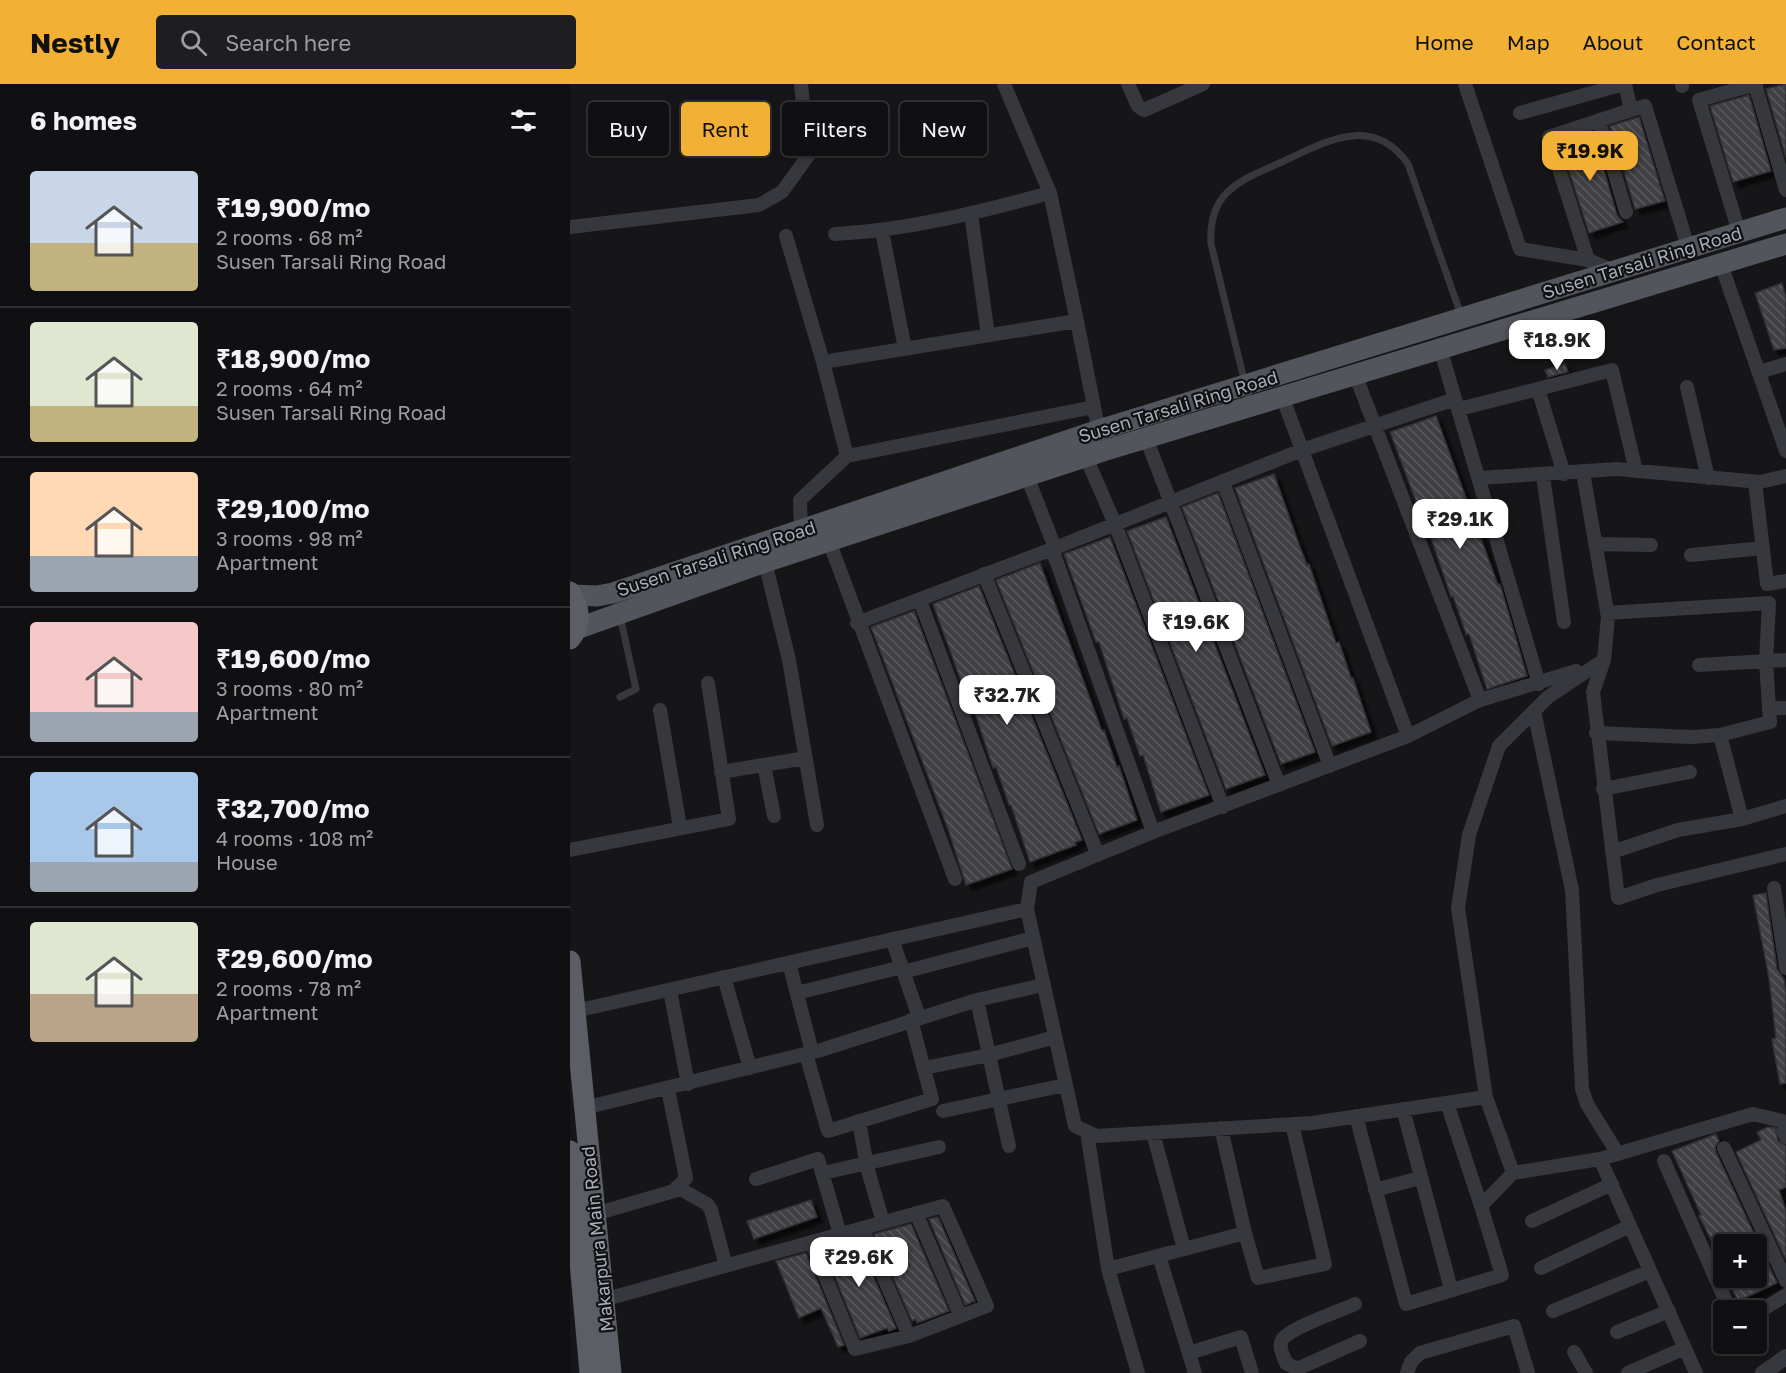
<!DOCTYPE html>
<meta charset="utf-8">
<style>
:root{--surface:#101012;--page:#1e1e20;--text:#f1f3f6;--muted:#9c9d9f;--line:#303032;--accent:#f2b134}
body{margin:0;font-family:"Golos Text",sans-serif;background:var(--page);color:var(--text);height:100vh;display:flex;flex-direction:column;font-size:22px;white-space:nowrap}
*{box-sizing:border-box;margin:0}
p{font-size:20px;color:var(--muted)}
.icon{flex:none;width:33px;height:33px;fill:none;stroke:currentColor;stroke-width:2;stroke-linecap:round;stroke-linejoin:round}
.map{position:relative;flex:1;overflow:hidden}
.details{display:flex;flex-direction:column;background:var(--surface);width:570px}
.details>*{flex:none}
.hud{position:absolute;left:18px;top:18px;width:570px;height:54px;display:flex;gap:12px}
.controls{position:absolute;left:1143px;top:1150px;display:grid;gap:12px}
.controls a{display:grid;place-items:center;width:54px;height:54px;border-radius:6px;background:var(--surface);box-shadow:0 3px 9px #0003,0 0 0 2px var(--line);font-size:30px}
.price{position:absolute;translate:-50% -51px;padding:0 14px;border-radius:12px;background:#fff;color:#222;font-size:20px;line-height:39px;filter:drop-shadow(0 2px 3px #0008)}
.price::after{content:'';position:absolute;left:50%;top:36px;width:18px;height:14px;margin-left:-9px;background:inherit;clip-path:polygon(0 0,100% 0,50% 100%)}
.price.on{background:var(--accent);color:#111}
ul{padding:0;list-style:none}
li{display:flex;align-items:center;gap:18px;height:150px;padding:0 30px}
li+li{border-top:2px solid var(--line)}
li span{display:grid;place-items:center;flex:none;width:168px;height:120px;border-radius:6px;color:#555}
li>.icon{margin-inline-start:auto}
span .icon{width:72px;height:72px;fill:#fffc;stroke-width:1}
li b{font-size:26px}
h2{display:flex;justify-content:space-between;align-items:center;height:72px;padding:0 30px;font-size:26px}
.tag{padding:0 21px;border-radius:6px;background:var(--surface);box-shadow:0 3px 9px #0003,0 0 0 2px var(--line);font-size:21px;line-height:54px}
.tag.on{background:var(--accent);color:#111}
header{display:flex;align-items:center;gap:36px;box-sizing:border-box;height:84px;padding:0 30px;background:var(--accent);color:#111}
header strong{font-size:28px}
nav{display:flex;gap:33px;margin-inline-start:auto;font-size:21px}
.search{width:420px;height:54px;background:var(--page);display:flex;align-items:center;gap:15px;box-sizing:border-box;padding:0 21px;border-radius:6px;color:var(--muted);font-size:22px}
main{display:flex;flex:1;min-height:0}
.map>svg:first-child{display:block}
.building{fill:url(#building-back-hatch);stroke:#303034;stroke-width:1.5;filter:url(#shadow)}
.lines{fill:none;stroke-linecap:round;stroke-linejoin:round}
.service{stroke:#37383d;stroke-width:7}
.minor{stroke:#37383d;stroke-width:14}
.tertiary{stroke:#37383d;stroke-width:16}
.primary{stroke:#53555c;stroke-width:21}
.trunk{stroke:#5b5e65;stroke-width:21}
.labels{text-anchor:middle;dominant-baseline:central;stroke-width:4.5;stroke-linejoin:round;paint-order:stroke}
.street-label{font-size:18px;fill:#a8adb8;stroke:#111113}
</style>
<header>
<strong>Nestly</strong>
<div class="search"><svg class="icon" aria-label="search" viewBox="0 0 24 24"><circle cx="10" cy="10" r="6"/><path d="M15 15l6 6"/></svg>Search here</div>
<nav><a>Home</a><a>Map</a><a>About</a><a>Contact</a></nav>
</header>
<main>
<section class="details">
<h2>6 homes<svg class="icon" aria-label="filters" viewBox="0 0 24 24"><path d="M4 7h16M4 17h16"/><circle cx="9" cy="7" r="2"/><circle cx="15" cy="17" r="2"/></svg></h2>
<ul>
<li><span style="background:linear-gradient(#c9d6e8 60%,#c2b280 0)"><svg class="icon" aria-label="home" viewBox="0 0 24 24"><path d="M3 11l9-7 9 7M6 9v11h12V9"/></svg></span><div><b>₹19,900/mo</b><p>2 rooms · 68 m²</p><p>Susen Tarsali Ring Road</p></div></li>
<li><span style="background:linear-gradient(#dfe7d0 70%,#c2b280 0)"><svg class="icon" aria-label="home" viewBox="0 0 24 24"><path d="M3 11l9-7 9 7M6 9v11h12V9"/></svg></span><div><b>₹18,900/mo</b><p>2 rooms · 64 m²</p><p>Susen Tarsali Ring Road</p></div></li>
<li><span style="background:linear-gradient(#ffd9b3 70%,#9aa5b1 0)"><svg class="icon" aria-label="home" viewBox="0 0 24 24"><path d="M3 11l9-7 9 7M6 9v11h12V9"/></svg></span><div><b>₹29,100/mo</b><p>3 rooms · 98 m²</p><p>Apartment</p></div></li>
<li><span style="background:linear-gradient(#f6c9c9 75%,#9aa5b1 0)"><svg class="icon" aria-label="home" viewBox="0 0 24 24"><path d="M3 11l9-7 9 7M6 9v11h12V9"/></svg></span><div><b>₹19,600/mo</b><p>3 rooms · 80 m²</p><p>Apartment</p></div></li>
<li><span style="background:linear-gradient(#a9c7e8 75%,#9aa5b1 0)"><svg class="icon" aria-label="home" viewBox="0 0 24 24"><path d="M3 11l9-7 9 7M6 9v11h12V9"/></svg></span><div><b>₹32,700/mo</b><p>4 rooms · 108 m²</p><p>House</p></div></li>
<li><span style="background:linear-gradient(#dfe7d0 60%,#b9a48a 0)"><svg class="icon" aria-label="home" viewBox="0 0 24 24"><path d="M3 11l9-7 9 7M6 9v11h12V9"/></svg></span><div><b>₹29,600/mo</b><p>2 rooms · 78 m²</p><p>Apartment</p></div></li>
</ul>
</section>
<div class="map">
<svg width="1216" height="1289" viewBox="0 0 1216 1289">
<defs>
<pattern id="building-back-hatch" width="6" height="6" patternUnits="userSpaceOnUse" patternTransform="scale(1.5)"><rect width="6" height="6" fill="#404145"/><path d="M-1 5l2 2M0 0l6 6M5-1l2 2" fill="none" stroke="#595a5e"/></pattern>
<filter id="shadow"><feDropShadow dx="5.5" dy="5.5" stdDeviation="1.5" flood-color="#0009"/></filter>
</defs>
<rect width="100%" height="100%" fill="#161618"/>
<!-- building -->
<path class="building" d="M1216,0V74L1196,5Z
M1179,11L1201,87L1163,98L1140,22Z
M1069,33L1095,117L1065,125L1040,42Z
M1023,48L1047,131L1053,138L1019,149L990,59Z
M1212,199L1216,213V264L1204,266L1185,209Z
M995,280L998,288L978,293L975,286Z
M866,332L928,501L930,500L957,592L917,605L899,550H896L883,512L881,513L855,436H853L820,348Z
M704,390L730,463L737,481L739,480L766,559L769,558L781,594H783L801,648L762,662L665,404Z
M648,409L745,668L711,680L612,423Z
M596,433L695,691L656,705L557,447Z
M540,453L639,711L591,728L573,671L570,672L557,634L554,635L529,558H526L494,470Z
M470,479L532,647L534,646L547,683L549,682L567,736L529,750L426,496Z
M409,502L512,756L505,758L506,761L460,778L441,721H439L426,683L423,684L398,607L395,608L363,520Z
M344,527L442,785L396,801L378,745L301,543Z
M1196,809L1207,885L1214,895L1216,909V999L1210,1000L1204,967L1202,955L1206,954L1199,894L1183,811Z
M1198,1043L1205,1044L1208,1057L1216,1062V1103L1209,1106L1216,1127V1176L1166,1068L1191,1056L1187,1048Z
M1146,1050L1149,1057L1145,1063L1146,1068L1207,1199L1168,1217L1157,1194H1186V1161H1154V1181L1129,1132L1131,1131L1102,1067Z
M241,1116L247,1133L184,1155L177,1137Z
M368,1133L405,1217L395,1221L359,1135Z
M341,1140L379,1227L347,1239L346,1235L342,1237L304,1150Z
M287,1155L326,1244L319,1247L317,1244L290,1254L253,1164Z
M236,1169L274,1261L268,1263L251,1224L229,1234L206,1177Z"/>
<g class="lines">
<!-- service -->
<path class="service" d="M680,320L641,160C640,143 642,127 653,113C668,95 692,87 712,78C756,57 803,30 838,80L891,231
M50,532L66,605L50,613"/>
<!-- minor -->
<path class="minor" d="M434,0L480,109L507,237
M558,0L568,22L574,26L633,0
M895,0L950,165L1018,176L1042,186
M1055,0L1061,26L1075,22L1118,163
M1112,0V2
M1185,0L1216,106
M950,29L1054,0
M1029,36L1056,128
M401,130L418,251
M0,143L189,121L212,108L238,72L231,0
M312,147L335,265
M1169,148L1129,16L1186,0
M265,150C339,146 409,128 480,109
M216,152L253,278
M1018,176L979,53L1061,26
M1151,180L1216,367
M870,264L969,600
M1189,288L1216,280
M785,290L910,616
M1117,303L1138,394
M968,305L994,390
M889,325L1042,286L1066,387
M576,354L709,701
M277,372L524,323
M516,373L545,440L653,723
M1013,388L1038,533L1034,576L1023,608L1048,814L1087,801L1216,770
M457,392L485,464L732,366L885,315
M973,392L994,538
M909,394L1047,385L1190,398L1216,392
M653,398L760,682
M1185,398L1197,500L1216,497
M231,447L230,416L277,372L253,278L507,237L530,353
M259,457L385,795
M1025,460L1081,461
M1121,471L1193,464
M195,478L219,576L247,741
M414,490L528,771
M350,517L449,780
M287,539L485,464L480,468L485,473L583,748
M1129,581L1216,576
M1199,624H1216
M90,626L110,743
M964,627L1002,806L1012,1005L1017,1020L1048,1070
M1026,649L1121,653L1150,651L1200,638L1196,577L1199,519L1037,529
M838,652L910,616L1006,587
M194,681L204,732
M151,688L236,674
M1033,705L1120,688
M1172,735L1216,722
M0,766L159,735L138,599
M1042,768L1108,746L1172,735L1150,651
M1204,804L1216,884
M457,825L461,798L583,748L838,652L712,312
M322,855L349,933
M219,879L242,968
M333,888L463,854
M154,893L180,984
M100,906L118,1000
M227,909L332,883
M407,916L473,901
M5,927L457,825L505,1042L527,1052L742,1039L916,1013L943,1089L1030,1075L1183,1030L1216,1038
M236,970L258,1047L362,1015L341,936
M354,984L419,971L485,953
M916,1013L888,824L899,751L929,662L978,613L1034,576
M877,1019L911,1122
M14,1024L251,966L407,916L439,1062
M833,1025L881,1205
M373,1027L495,1001
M786,1032L836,1220L932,1191L911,1122L943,1089
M289,1037L297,1083L313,1138
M1213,1047L1216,1053
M517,1048L538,1185L675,1149L651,1044
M583,1049L614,1165
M1154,1064L1216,1197
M1030,1075L1126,1289
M1094,1077L1160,1227
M253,1089L369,1063
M186,1095L248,1075L270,1150
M107,1103L137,1120L141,1126L156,1182
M805,1106L850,1094
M346,1129L390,1231
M25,1130L104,1107L116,1094L98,1005
M962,1137L1042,1100
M292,1144L339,1252
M675,1149L688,1194L755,1180L722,1040
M589,1172L625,1289
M971,1184L1060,1142
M538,1185L568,1289
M33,1216C146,1184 260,1153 373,1122L417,1222L339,1252L285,1265L241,1158
M785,1220C770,1227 719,1244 712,1256C708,1263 714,1273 716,1279L727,1285L790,1257
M983,1227L1080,1187
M1186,1230L1216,1211
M1047,1248L1099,1227
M1004,1268L1016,1289
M619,1269L671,1253L682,1289
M837,1289L841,1278L850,1269L944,1242L958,1289
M1058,1289L1115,1264"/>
<!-- tertiary -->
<path class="tertiary" d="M1193,1289L1216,1273"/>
<!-- primary -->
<path class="primary" d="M2,511L27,512L43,509L529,346L1216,134
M6,545L195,478L533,367L1216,160"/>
<!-- trunk -->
<path class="trunk" d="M0,508C10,523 12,540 0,555
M0,877L41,1289
M0,1067L20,1289"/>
</g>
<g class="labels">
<!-- street labels -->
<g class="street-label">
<text transform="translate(1072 178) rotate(-17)">Susen Tarsali Ring Road</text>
<text transform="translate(608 322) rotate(-17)">Susen Tarsali Ring Road</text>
<text transform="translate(146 474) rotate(-18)">Susen Tarsali Ring Road</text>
<text transform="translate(27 1155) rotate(-96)">Makarpura Main Road</text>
</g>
</g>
</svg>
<div class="controls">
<a>+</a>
<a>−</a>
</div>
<b class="price on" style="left:1020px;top:98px">₹19.9K</b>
<b class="price" style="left:987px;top:287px">₹18.9K</b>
<b class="price" style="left:890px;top:466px">₹29.1K</b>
<b class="price" style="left:626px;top:569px">₹19.6K</b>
<b class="price" style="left:437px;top:642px">₹32.7K</b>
<b class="price" style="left:289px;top:1204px">₹29.6K</b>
<div class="hud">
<a class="tag">Buy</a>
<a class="tag on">Rent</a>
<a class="tag">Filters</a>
<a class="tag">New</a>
</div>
</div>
</main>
